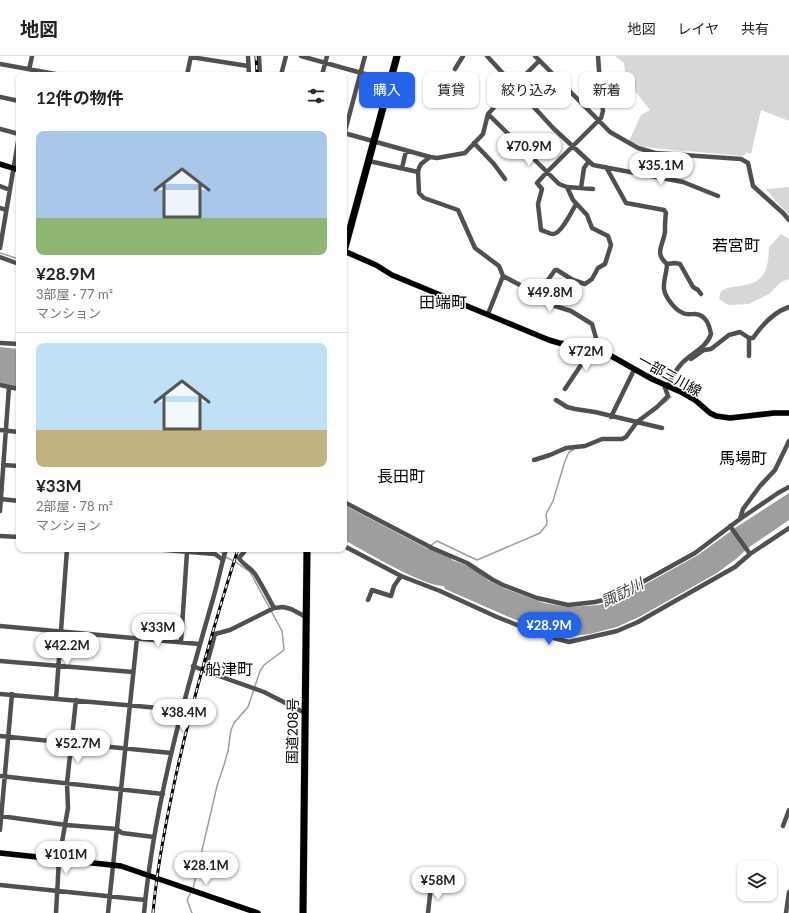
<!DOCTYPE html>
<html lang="ja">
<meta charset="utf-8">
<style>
:root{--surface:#fff;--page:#f6f6f6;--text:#222;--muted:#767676;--line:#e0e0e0;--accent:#2563eb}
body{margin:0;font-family:Lato,"Noto Sans JP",sans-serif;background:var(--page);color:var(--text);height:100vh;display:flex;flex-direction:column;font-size:15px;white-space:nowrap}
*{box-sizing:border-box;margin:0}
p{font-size:13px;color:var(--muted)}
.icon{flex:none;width:22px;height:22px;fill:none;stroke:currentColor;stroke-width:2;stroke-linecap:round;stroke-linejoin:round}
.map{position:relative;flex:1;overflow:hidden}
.side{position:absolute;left:16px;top:16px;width:331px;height:480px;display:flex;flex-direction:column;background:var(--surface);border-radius:8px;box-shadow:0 1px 3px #0004}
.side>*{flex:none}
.banner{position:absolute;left:359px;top:16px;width:370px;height:36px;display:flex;gap:8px}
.buttons{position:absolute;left:737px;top:805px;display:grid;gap:8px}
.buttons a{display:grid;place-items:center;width:40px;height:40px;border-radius:8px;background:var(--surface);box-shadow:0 1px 3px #0004;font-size:20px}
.price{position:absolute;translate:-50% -34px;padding:0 9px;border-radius:14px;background:#fff;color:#222;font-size:13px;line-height:26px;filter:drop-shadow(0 1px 2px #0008)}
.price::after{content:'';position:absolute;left:50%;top:24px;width:12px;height:9px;margin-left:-6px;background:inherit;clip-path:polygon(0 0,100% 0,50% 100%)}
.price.selected{background:var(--accent);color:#fff}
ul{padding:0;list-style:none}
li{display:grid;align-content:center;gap:8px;height:212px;padding:0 20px}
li+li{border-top:1px solid var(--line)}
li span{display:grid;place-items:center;height:124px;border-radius:8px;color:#555}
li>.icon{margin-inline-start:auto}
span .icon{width:72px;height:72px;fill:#fffc;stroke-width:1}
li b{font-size:17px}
h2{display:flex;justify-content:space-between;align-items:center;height:48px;padding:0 20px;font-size:17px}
.chip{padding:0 14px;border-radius:8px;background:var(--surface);box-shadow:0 1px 3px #0004;font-size:14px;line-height:36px}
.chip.selected{background:var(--accent);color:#fff}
header{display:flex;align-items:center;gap:24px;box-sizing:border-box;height:56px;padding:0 20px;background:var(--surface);border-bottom:1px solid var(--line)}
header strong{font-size:19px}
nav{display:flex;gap:22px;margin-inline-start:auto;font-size:14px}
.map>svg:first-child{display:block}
.green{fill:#d7d7d7}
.water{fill:#9e9e9e}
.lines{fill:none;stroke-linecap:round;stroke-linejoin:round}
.stream{stroke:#9e9e9e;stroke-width:1.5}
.major-casing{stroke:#dbdbdb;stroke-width:6}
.highway-casing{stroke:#dbdbdb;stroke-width:8}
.minor{stroke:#505050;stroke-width:4.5}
.major{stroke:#000;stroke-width:5.5}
.highway{stroke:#000;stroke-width:7}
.rail-casing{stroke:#000;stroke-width:3}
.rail{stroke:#fff;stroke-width:1.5;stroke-dasharray:4.5;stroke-linecap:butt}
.labels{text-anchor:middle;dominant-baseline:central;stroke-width:3;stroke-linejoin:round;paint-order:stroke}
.street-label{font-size:14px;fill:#000;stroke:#fff}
.water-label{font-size:15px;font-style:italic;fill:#3f3f3f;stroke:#fff}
.quarter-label{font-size:16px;fill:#000;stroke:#fff}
</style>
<header>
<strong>地図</strong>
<nav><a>地図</a><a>レイヤ</a><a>共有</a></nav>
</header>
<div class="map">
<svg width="789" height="857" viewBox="0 0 789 857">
<rect width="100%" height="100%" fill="#fff"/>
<!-- green -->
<path class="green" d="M615,0H789V65L761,54L751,98L746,96L745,99L742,100L643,91L629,85L641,59L650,54L626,24L624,7Z
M789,131V160L766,133Z
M781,178L789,183V223L781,226L769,238L749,248L728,249L719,243L721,235C727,231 733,231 739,230C766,227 768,214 769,191Z"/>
<!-- water -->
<path class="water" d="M0,291L19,293V331L0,327Z
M789,437V464L748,492L736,503L717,517L641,560L617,571L590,578L567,581L553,578L532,571L445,533L444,530C424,531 365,495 344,484V449L428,493L429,492L451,501L452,504L463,508L480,517L489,525L506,533L544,547L567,551L599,549L618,543L628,538L698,499L735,472Z"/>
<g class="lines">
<!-- stream -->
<path class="stream" d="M0,197L19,203
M663,348L671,341
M430,490L437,485L477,504L540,477L547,468L546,458L553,445L565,405L569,396L574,393
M193,833L217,730L224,709L228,695L231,674L234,667L248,651L260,615L264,609L284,594L282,575L250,516L237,507L226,501L218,493
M191,836L187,844L192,857"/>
<!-- major casing -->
<g class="major-casing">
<path id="major" d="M0,108L19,114
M344,195L376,209L392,219L549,284L559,287L597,292L652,323L683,337L695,344L710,357L716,360L730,362L774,357H789
M0,797L121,810L258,857"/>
</g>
<!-- highway casing -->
<g class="highway-casing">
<path id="highway" d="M344,195L397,0
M303,857L307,493"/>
</g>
<!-- minor -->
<path class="minor" d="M248,0L249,19
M259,0L260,19
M301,0L390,25
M487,0L553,72L593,109L683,126L718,140
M535,0L610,76L638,92L655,97L741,103L748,107L753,130L783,157L789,164
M191,1L248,10
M0,8L61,19
M455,13L463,0
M28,19L32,0
M187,19L191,0
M281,19L286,0
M322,19L327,0
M0,41L19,45
M488,58L547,116L601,62L603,55L601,42L598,0
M0,73L19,78
M344,77L430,101L437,102L465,97L483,78L488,58L514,30L539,5
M344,79L365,0
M474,87L494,108L505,123
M430,101L421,108L419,112L418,116L419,137L424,142L458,154L475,192L499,210L503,220L535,237L544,244L555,250L571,255L592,268L596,282L597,292
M369,105L418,116
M606,111L626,147L664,154L666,157C665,163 665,170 665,176C663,190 654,197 667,208C667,216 663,225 664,233C665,241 675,254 683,257C686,259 691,258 695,258C706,259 709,268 711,278C707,291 692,297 682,307C676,314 671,322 667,331
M402,112L406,95
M0,130L10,134
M567,131L593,133
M581,132L584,112L589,105
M0,152L6,154
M0,192L19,80
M0,201L19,208
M667,208L675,207L680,208L693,231L698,234L701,238
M535,237L548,224L555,214H557L573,224L585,228L592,223L598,212L605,208L611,189L608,180L592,172L587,159L573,144L567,131L559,128L547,116L537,127L542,133L538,148L541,174C545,175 550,178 553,178C561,178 572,155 576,148
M488,258L503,220
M749,282H753C762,269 774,256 789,251
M0,287L19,288
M691,303L704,294L711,293L729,279L740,276L749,282V300
M0,329L19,333
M565,333L581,309L579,290
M556,344L567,351L575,353L595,356L662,372
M611,361L634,314
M0,374L19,376
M534,404L550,399L566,392L585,390L602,383H622L626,381L637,366L657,351L668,340L664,329
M3,409L19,410
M1,443L19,445
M344,446L432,492L467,507L493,524L503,529L537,542L568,549L595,546L608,543L621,538L695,497L740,463L778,437L789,431
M0,455L9,331
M740,463L743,453L760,430L775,414L789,385
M730,470L750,498
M0,480L19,481
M344,490L401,520L440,535L497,561L542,579L569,586L617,575L638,566L735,511L750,498L789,472
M153,493L215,498
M210,493L215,498L223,504
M244,496L239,502C243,509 250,511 255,518C262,529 268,541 274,552
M368,544L372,534L391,540L394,530L401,520
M0,570L199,588
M181,586L187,496
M0,605L133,616
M193,610L205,615
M0,638L182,654
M56,643L67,493
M305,657L264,636L205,615L215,578L230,574L274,552L283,551L291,553L306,561
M0,680L171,697
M0,720L163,738
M0,760L66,769L117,773L122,777L154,781
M783,770L789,754
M0,774L12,638
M0,829L145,844
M56,857L59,803L68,752L67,727L76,644
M108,857L137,582
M144,857C154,750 183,646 213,543C218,526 221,510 226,493
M428,857L431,830
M786,857L789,836"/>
<!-- major -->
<use href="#major" class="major"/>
<!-- highway -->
<use href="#highway" class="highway"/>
<!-- rail casing -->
<g class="rail-casing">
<path id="rail" d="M256,0L257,19
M153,857C157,810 166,765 176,719C193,643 214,568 238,493"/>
</g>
<!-- rail -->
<use href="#rail" class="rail"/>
</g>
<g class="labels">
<!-- street labels -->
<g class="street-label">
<text transform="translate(670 319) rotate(29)">一部三川線</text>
<text transform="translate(292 675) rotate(-89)">国道208号</text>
</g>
<!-- water labels -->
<g class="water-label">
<text transform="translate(622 536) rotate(-26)">諏訪川</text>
</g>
<!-- quarter labels -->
<g class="quarter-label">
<text x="736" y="188">若宮町</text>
<text x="443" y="245">田端町</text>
<text x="743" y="401">馬場町</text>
<text x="401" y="419">長田町</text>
<text x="229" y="612">船津町</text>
</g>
</g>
</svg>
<div class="buttons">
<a><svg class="icon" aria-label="layers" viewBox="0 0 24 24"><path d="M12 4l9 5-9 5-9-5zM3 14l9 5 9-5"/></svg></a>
</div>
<b class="price" style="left:529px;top:111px">¥70.9M</b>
<b class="price" style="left:661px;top:130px">¥35.1M</b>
<b class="price" style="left:550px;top:257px">¥49.8M</b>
<b class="price" style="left:586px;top:316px">¥72M</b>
<b class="price selected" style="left:549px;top:590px">¥28.9M</b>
<b class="price" style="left:158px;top:592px">¥33M</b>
<b class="price" style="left:67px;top:610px">¥42.2M</b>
<b class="price" style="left:184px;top:677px">¥38.4M</b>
<b class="price" style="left:78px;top:708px">¥52.7M</b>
<b class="price" style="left:66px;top:819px">¥101M</b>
<b class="price" style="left:206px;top:830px">¥28.1M</b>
<b class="price" style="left:438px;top:845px">¥58M</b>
<div class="banner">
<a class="chip selected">購入</a>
<a class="chip">賃貸</a>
<a class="chip">絞り込み</a>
<a class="chip">新着</a>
</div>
<section class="side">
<h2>12件の物件<svg class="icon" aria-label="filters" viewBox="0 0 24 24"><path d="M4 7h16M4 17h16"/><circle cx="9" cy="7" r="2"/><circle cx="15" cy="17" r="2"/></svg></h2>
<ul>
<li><span style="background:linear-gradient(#a9c7e8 70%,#8fb573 0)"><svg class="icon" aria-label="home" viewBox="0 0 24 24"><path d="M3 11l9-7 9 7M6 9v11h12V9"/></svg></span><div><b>¥28.9M</b><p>3部屋 · 77 m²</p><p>マンション</p></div></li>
<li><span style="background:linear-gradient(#bfe0f5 70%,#c2b280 0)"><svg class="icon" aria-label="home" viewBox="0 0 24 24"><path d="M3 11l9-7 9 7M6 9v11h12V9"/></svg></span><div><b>¥33M</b><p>2部屋 · 78 m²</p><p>マンション</p></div></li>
</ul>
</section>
</div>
